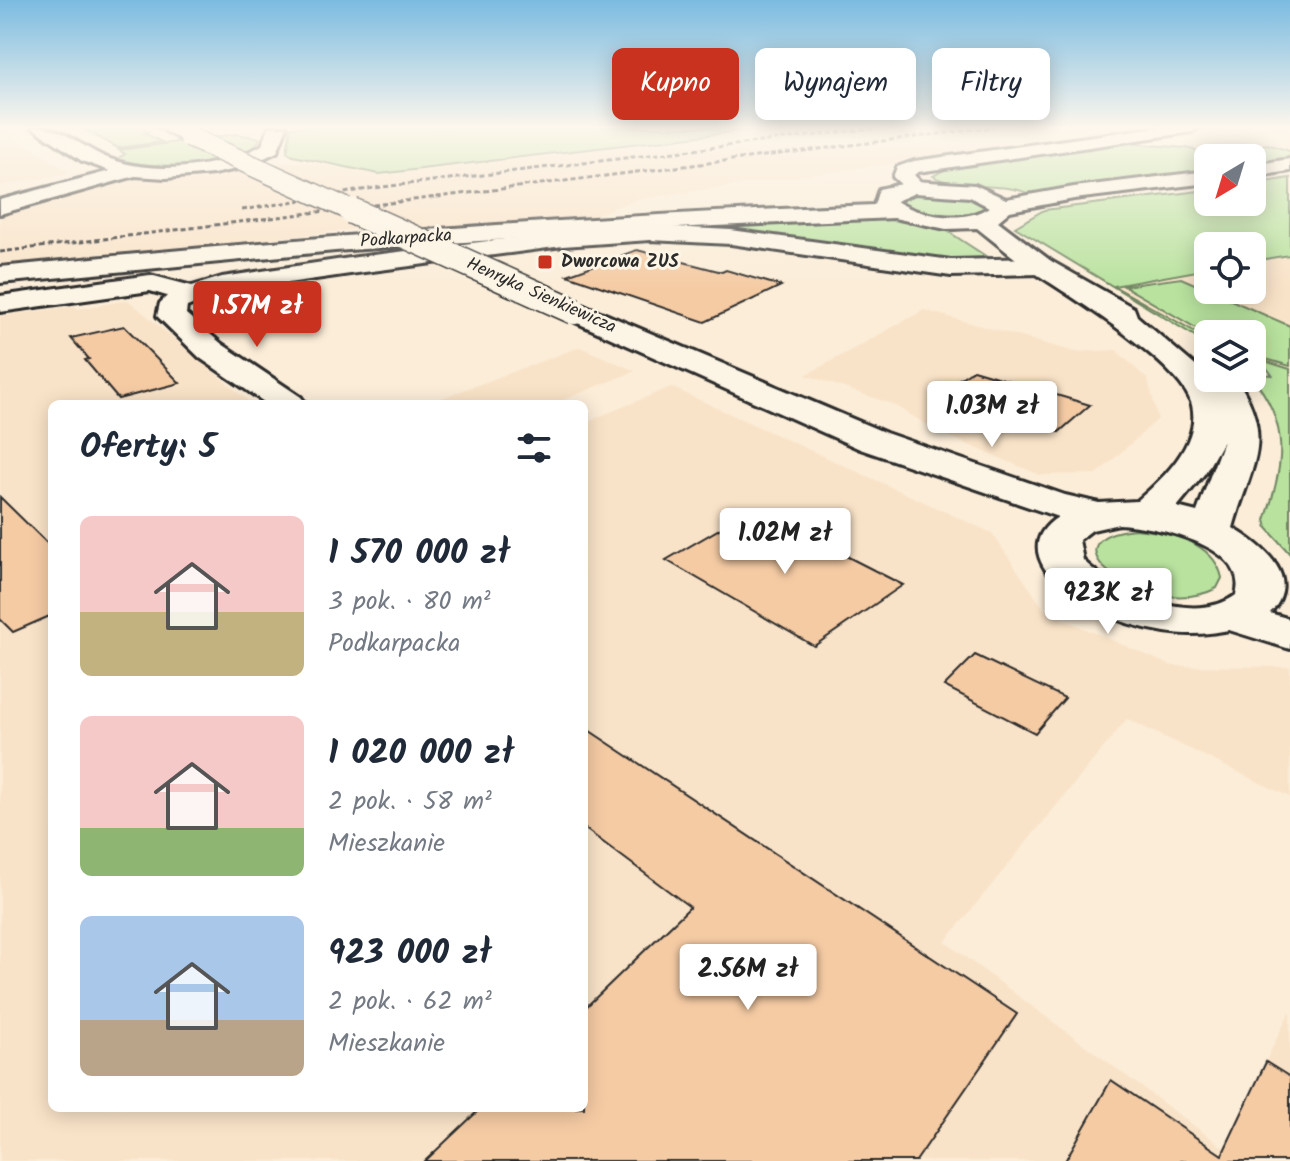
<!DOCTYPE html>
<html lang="pl">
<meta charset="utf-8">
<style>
:root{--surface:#fff;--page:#f2f2f3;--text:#1f2937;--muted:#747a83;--accent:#c8321e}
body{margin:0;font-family:Kalam,sans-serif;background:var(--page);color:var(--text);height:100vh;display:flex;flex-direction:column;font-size:30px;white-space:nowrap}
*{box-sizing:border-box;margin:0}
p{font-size:26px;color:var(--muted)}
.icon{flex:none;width:44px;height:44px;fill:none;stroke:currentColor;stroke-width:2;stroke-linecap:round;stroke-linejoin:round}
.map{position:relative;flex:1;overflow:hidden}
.sheet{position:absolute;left:48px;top:400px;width:540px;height:712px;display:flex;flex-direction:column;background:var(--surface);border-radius:12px;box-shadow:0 4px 20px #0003}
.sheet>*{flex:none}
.top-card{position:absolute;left:612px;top:48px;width:558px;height:72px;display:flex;gap:16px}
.needle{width:52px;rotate:218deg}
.fabs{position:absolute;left:1194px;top:144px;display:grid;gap:16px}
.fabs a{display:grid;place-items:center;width:72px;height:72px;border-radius:12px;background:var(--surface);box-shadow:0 4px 20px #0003;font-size:40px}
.price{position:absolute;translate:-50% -68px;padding:0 18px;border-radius:8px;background:#fff;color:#222;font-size:26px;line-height:52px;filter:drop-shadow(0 2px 4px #0008)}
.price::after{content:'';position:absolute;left:50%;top:48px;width:24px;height:18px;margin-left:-12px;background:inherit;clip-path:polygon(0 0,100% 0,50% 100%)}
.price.selected{background:var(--accent);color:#fff}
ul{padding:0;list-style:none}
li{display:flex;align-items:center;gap:24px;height:200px;padding:0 32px}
li span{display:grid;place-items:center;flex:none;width:224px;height:160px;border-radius:12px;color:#555}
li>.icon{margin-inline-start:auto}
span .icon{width:96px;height:96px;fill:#fffc;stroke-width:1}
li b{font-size:34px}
h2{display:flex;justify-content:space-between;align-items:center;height:96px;padding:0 32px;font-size:34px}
.tag{padding:0 28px;border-radius:12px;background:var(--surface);box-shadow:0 4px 20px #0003;font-size:28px;line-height:72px}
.tag.selected{background:var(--accent);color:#fff}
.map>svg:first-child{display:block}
.built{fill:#f9e3c8}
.green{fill:#b8e29e;stroke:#728664;stroke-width:2}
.building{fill:#f5cba4;stroke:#2b2b2b;stroke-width:2}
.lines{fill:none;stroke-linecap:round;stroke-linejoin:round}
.minor-casing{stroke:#2b2b2b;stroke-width:6}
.tertiary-casing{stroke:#2b2b2b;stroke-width:6}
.secondary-casing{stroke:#2b2b2b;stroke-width:6}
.minor{fill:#fcf5e5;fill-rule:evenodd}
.tertiary{fill:#fcf5e5;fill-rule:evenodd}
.secondary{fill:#fcf5e5;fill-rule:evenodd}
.rail{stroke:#2b2b2b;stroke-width:3;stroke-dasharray:5 3;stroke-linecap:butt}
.secondary-bridge-far1-casing{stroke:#2b2b2b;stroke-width:23;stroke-linecap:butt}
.secondary-bridge-casing{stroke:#2b2b2b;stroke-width:29;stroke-linecap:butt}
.secondary-bridge-far1{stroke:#fcf5e5;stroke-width:20}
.secondary-bridge{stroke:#fcf5e5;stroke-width:26}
.poi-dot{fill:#c8321e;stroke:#fcf5e5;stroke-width:3}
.labels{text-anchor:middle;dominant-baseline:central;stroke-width:6;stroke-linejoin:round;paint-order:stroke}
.far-street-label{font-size:18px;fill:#2b2b2b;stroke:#fcf5e5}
.far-poi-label{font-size:18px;font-weight:bold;fill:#2b2b2b;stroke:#fcf5e5;text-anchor:start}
</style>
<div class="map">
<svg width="1290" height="1161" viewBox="0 0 1290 1161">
<rect width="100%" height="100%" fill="#fbedd8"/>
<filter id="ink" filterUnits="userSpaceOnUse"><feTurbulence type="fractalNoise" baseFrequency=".0125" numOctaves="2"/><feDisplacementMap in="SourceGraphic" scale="16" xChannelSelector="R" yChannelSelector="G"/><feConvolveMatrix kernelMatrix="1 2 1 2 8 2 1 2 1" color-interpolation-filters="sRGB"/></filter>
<g filter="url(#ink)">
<!-- built -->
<path class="built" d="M0,127H1L70,173L0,186Z
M775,127H1154L637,199L590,217L376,232L369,228L0,268V212L84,194L144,176L254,164L298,162L380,174L428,170Z
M1270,127L1290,128V151L1217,131Z
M1290,255V369L1252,357V334H1208V339L1113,286L1208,269V290H1252V261Z
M128,300L252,404H52V1108H584V423L671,387L992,533L1046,612L1172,666L1290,667V797L1127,719L945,942L1224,1148L1290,1011V1161H0V316L74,306L78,309Z
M924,310L1075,352L1116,350L1148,380L1158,419L1097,474L1040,475L943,434L892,404L806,375Z
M580,347L635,371L553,404H426Z"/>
<!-- green -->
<path class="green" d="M80,127H138L149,132L144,133L162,142L118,148Z
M291,127H775L379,174L293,156L287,152Z
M236,134L260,138C247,172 146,169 117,159L125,154L119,150Z
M1116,142L1186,148L1210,154L1267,144L1290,151V161L1252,167V158H1208V174L1027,193C1003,182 958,191 933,176L944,170L938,167Z
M1290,178V255L1252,261V246H1208V269L1114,286L1208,339V344L1015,227L1044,210L1208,190V202H1252V184Z
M915,192C937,193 972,189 988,207L985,211C960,218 918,223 899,201L900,198Z
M879,214L956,229L961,230L949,232L987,257L961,261L645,227Z
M1181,278L1290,326V366L1252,355V334L1208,335L1124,286Z
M1252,357L1290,369V554L1267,528L1265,520C1285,464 1290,424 1252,377V373L1272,375L1266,367L1252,364Z
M1135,529C1168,532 1214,541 1222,578L1217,588C1150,623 1034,539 1135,529Z"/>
<!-- building -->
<path class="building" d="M637,250L722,272L726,270L781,286L705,322L567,275Z
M124,326L149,351L180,383L118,399L85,360L89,359L71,338Z
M973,370L1090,405L1059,432L938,393Z
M0,497L52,548V615L13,632L0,619Z
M754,509L903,585L814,646L666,560Z
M975,655L1065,698L1035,733L944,686Z
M584,727L1017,1014L916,1161H425L481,1108H584V1009L690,907L584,828Z
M1266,1062L1290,1077V1161H1065L1111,1080L1222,1155Z"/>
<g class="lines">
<!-- minor casing -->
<g class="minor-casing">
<path id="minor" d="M32,127C61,125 79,146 105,157C151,176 219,169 262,145L269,127H287L277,152L242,168L213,174L166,178L135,176L0,214V200L110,171L82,161Z
M1158,127H1201L1192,132L918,172L914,175L926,187L915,193L908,191L893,177L897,167L914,161Z
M650,226L731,230L951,260L1042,258L1051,261L1055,266L1051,271L1042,274L951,276L731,244L650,240L563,246L357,273L226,292L187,307L186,314L222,344L301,397L306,404H267L200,358L157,316L160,303L167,296L150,291L0,312V296L150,275L192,286L222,277L357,257L563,232Z"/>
</g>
<!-- tertiary casing -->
<g class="tertiary-casing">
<path id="tertiary" d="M1232,602L1290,619V649L1216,626L1209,616L1216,606Z"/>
</g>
<!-- secondary casing -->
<g class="secondary-casing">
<path id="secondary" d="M158,127H181L198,137L195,141H183Z
M1290,159V171L1252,177V165Z
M1208,171V183L1074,199L1010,211L998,221L1051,261L1134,308L1137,316L1206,375L1208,372V378H1236C1277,441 1250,465 1233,528C1253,540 1288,564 1282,592C1277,614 1258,623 1238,628C1213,634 1190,636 1165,632C1141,628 1117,621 1095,610C1062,594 1008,549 1058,517L860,449L564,317L560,311L564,305L574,302L584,305L886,433L1065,495L1099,503L1137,501C1163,479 1201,443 1192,405C1183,365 1069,295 1035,273C1015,259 996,243 977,228L946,229L894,218L670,228L335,251L0,283V267C291,238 582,216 874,205L879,189L915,181L975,185L1006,199L1074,187ZM915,193L970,197L989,207C965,224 919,216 896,201ZM1223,441L1197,512L1177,507L1205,473ZM1119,524C1153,526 1251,545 1236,595C1195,626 1115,593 1083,560L1079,540L1092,530Z"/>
</g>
<!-- minor -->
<use href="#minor" class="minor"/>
<!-- tertiary -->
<use href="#tertiary" class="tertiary"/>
<!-- secondary -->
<use href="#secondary" class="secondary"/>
<!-- rail -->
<path class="rail" d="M242,210L374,188L884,127
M0,252L994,127"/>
<!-- secondary-bridge-far1 casing -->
<g class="secondary-bridge-far1-casing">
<path id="secondary-bridge-far1" d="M189,137L357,213"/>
</g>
<!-- secondary-bridge casing -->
<g class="secondary-bridge-casing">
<path id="secondary-bridge" d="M352,211L574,311"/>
</g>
<!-- secondary-bridge-far1 -->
<use href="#secondary-bridge-far1" class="secondary-bridge-far1"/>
<!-- secondary-bridge -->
<use href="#secondary-bridge" class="secondary-bridge"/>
</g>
</g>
<!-- sky -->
<linearGradient id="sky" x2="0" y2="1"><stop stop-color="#7bbbe1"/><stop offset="0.44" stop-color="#fdf7ed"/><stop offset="1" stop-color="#fdf7ed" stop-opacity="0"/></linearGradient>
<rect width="1290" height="289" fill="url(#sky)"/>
<!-- markers -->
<rect class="poi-dot" x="537" y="254" width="16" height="16" rx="4"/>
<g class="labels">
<!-- far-street labels -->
<g class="far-street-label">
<text transform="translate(406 239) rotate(-4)">Podkarpacka</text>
<text transform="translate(541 296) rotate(24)">Henryka Sienkiewicza</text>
</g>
<!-- far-poi labels -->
<g class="far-poi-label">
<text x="561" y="262">Dworcowa ZUS</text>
</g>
</g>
</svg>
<div class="fabs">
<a><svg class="needle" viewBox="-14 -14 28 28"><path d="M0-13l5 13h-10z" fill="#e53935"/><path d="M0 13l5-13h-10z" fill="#747a83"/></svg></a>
<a><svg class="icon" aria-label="locate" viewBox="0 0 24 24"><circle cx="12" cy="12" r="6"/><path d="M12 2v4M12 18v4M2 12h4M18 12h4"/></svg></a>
<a><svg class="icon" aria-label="layers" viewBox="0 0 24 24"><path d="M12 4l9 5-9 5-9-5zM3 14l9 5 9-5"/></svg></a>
</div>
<b class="price selected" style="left:257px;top:349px">1.57M zł</b>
<b class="price" style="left:992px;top:449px">1.03M zł</b>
<b class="price" style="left:785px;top:576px">1.02M zł</b>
<b class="price" style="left:1108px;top:636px">923K zł</b>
<b class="price" style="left:748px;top:1012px">2.56M zł</b>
<div class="top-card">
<a class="tag selected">Kupno</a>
<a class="tag">Wynajem</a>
<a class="tag">Filtry</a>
</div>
<section class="sheet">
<h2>Oferty: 5<svg class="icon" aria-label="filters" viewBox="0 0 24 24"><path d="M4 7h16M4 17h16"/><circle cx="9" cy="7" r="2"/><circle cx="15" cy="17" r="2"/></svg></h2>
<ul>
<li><span style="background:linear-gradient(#f6c9c9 60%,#c2b280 0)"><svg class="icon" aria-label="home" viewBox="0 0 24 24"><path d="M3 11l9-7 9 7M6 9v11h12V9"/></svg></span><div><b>1 570 000 zł</b><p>3 pok. · 80 m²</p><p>Podkarpacka</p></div></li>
<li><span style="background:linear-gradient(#f6c9c9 70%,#8fb573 0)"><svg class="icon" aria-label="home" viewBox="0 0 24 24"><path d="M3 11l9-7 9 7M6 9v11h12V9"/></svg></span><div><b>1 020 000 zł</b><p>2 pok. · 58 m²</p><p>Mieszkanie</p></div></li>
<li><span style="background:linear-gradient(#a9c7e8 65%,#b9a48a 0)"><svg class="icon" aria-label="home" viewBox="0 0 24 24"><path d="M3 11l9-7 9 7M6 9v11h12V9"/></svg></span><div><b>923 000 zł</b><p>2 pok. · 62 m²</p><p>Mieszkanie</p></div></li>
</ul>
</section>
</div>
